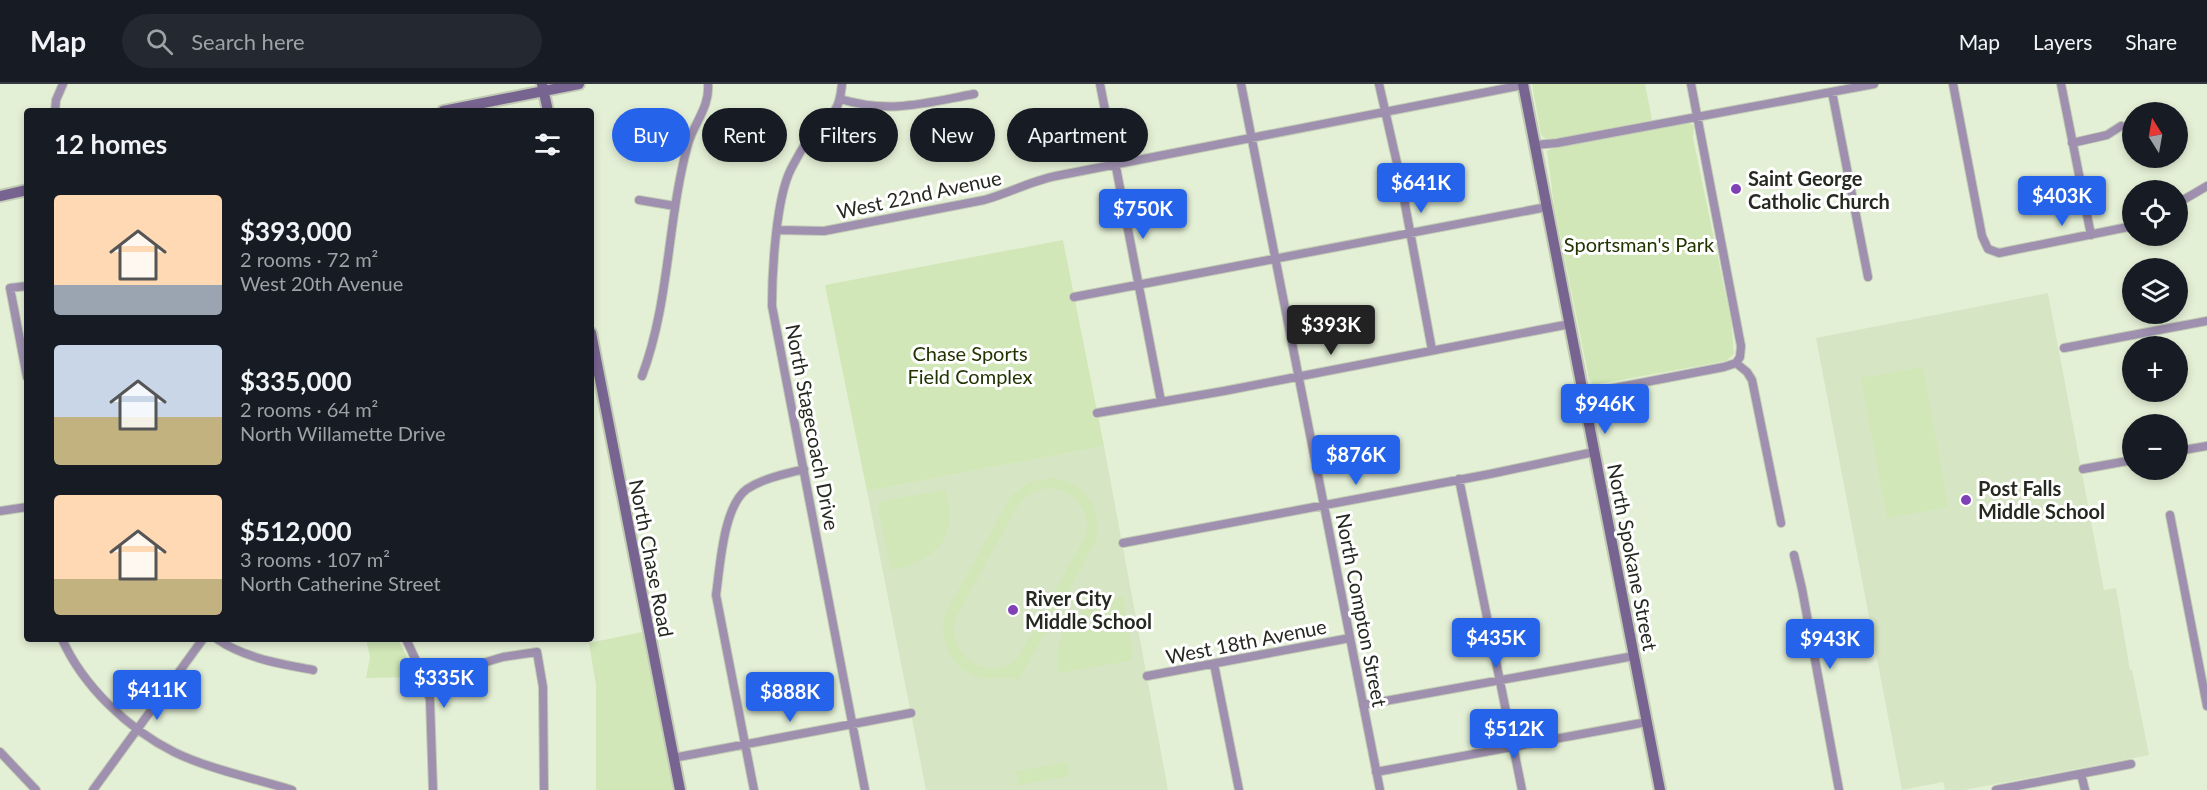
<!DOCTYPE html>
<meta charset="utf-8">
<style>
:root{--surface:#171b24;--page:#242831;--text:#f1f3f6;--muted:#9ea1a6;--line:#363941;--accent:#2563eb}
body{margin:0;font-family:Lato,sans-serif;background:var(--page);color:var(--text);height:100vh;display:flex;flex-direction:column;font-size:22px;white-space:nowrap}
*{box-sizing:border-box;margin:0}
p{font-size:20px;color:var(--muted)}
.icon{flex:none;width:33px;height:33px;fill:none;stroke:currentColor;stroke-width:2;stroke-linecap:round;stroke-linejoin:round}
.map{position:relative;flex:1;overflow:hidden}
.sheet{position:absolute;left:24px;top:24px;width:570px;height:534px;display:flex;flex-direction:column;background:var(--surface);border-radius:6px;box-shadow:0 3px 9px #0003}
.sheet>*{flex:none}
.banner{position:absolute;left:612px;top:24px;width:570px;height:54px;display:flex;gap:12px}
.needle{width:39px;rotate:349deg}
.buttons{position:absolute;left:2122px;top:18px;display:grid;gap:12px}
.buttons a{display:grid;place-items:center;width:66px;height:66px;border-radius:50%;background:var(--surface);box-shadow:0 3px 9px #0003;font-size:30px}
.price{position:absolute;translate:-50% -51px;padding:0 14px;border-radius:6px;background:var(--accent);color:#fff;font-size:20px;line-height:39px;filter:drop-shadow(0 2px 3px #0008)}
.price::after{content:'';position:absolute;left:50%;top:36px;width:18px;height:14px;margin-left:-9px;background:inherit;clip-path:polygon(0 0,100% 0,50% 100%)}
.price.current{background:#222;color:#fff}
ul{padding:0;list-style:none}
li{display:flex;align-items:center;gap:18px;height:150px;padding:0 30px}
li span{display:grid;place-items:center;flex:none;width:168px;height:120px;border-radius:6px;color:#555}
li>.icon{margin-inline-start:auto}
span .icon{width:72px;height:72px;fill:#fffc;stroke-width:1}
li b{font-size:26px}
h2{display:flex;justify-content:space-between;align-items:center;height:72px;padding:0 30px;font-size:26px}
.pill{padding:0 21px;border-radius:27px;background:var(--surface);box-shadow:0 3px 9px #0003;font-size:21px;line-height:54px}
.pill.current{background:var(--accent);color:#fff}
header{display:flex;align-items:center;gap:36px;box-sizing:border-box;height:84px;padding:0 30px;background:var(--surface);border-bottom:2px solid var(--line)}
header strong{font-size:28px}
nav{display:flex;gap:33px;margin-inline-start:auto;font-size:21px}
.search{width:420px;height:54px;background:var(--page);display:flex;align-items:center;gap:15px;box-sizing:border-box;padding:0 21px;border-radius:33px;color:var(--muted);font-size:22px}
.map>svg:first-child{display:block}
.built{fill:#d6e5c4}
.green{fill:#d1e7b7;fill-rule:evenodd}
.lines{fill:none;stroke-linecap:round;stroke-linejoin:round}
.street-casing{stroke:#c2ccb5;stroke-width:10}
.secondary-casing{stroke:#c2ccb5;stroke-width:14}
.street{stroke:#9e90ae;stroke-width:8}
.secondary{stroke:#786490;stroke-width:10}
.poi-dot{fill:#8041b7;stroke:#fff;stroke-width:2}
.labels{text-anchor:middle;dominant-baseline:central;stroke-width:6;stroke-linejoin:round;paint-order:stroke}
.poi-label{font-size:20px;font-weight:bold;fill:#252920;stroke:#fff;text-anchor:start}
.street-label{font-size:20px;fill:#252920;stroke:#fff}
.park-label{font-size:20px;fill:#223400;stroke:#fff}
</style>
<header>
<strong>Map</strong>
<div class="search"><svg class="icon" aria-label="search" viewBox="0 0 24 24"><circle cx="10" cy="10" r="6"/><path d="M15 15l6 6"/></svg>Search here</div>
<nav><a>Map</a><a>Layers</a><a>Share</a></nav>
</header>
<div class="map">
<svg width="2207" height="706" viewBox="0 0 2207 706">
<rect width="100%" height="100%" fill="#e4f0d6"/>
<!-- built -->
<path class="built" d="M2048,209L2104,506L2116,504L2130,586H2132L2149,671L1964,706H1945L1943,698L1902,706L1816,254Z
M1104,362L1168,706H926L867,407Z"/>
<!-- green -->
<path class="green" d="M1532,0H1645L1652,36L1564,53L1546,55L1541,51Z
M1689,39L1694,42L1693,54L1731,236L1734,270L1726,277L1593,301L1589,295L1554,121L1547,67L1553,64Z
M1063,156L1104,362L867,407L825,201Z
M1923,283L1948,423L1887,434L1861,294Z
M1053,394C1085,398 1105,428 1095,459L1018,597C1005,589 1001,596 987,594C954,591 936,558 946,528L1011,412L1030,398ZM1047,404C1073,403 1091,426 1086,451L1019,572C991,602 947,573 955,535L1019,419L1031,409Z
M946,406C958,455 938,476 891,486L878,423L882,417Z
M1123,513L1133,571L1129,577L1058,589C1052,541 1080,520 1123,513Z
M642,548L673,706H596V601L589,559Z
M366,555H398L417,593L366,594L370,573Z
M1067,678L1069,692L1018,701L1016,687Z"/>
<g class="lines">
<!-- street casing -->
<g class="street-casing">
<path id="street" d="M842,0C841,9 840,19 835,26C830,34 821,40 815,46C805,58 798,72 791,85C776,114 772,188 772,222L865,706
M1100,0L1161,317
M1241,0L1380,706
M1379,0L1399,88L1432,266
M1691,0L1741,262L1740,273L1736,279
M1953,0L1982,152L1988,165L1999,169L2133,142
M2061,0L2091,151
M1832,8L1868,193
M840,15C890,30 925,19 974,10
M55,27L56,16L63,0
M2072,59L2107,51L2121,42
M1535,61L1557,59L1874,0
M639,116L675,122
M2178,119L2207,102
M778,146L824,147L984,116C1009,109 1031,97 1056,92L1523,1
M27,202L10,204L27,293
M1074,213L1547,123
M2064,264L2207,237
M1736,279L1747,288L1752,296L1781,439
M642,292C670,218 667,136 688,60C694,39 710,23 708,0
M1583,310L1724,283L1736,279
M1097,329L1224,307L1570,240
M2178,367L2207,362
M2083,385L2133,376
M1459,395L1522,706
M0,427L27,423
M2170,431L2207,622
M1123,459L1490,390L1594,368
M1794,471L1802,505L1839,706
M62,555C83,602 128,645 174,668C206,684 256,695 292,706
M217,555C244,574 281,580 313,586
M406,555L425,596L430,616L433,706
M1214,580L1239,706
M1147,592L1350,554
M425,596L503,573L537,568L543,603L544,706
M1363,621L1634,572
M0,668L36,706
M673,674L911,629
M1376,688L1647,638
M2081,690L2085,706
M93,706L203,555
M754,706L716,511C720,484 723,422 747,405C764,394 785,390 804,385
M1996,706L2131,680"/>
</g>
<!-- secondary casing -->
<g class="secondary-casing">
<path id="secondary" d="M542,0L548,27
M1523,0L1660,706
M443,27L579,0
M0,112L27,106
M591,249L680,706"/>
</g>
<!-- street -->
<use href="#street" class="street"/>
<!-- secondary -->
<use href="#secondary" class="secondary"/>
</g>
<!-- markers -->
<g class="poi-dot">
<circle cx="1736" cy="105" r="6"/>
<circle cx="1966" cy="416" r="6"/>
<circle cx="1013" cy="526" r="6"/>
</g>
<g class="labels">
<!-- poi labels -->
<g class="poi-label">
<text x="1748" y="94">Saint George<tspan x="1748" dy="23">Catholic Church</tspan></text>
<text x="1978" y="404">Post Falls<tspan x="1978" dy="23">Middle School</tspan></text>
<text x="1025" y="514">River City<tspan x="1025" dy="23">Middle School</tspan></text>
</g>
<!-- street labels -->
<g class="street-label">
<text transform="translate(919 110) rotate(-12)">West 22nd Avenue</text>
<text transform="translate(813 343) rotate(79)">North Stagecoach Drive</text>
<text transform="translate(1633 473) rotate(79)">North Spokane Street</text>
<text transform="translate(652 474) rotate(79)">North Chase Road</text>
<text transform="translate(1362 526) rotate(79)">North Compton Street</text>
<text transform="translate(1246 557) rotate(-11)">West 18th Avenue</text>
</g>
<!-- park labels -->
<g class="park-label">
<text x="1639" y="160">Sportsman's Park</text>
<text x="970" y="269">Chase Sports<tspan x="970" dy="23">Field Complex</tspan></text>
</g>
</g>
</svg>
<div class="buttons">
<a><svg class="needle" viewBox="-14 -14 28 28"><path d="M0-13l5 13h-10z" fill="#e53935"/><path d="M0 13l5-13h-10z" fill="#9ea1a6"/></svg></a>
<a><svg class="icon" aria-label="locate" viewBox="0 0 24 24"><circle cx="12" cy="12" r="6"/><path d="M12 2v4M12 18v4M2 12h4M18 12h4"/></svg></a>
<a><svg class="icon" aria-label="layers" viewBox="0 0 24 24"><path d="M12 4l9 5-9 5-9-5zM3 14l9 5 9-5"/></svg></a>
<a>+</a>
<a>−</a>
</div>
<b class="price" style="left:1421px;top:130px">$641K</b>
<b class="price" style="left:2062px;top:143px">$403K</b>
<b class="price" style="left:1143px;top:156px">$750K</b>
<b class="price current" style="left:1331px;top:272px">$393K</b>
<b class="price" style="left:1605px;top:351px">$946K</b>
<b class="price" style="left:1356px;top:402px">$876K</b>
<b class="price" style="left:1496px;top:585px">$435K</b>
<b class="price" style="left:1830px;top:586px">$943K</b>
<b class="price" style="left:444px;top:625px">$335K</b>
<b class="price" style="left:157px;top:637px">$411K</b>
<b class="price" style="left:790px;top:639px">$888K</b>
<b class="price" style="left:1514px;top:676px">$512K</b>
<div class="banner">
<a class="pill current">Buy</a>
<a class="pill">Rent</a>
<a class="pill">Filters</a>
<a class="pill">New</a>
<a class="pill">Apartment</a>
</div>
<section class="sheet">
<h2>12 homes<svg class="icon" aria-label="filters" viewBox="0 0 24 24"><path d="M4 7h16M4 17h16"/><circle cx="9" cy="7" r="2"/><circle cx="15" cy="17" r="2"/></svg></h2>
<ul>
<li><span style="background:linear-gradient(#ffd9b3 75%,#9aa5b1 0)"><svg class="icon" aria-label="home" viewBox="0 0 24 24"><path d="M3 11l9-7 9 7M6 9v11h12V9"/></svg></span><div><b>$393,000</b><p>2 rooms · 72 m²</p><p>West 20th Avenue</p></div></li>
<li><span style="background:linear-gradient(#c9d6e8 60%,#c2b280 0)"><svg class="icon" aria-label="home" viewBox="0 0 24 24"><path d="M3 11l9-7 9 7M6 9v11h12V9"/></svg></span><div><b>$335,000</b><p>2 rooms · 64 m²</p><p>North Willamette Drive</p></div></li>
<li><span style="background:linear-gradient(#ffd9b3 70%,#c2b280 0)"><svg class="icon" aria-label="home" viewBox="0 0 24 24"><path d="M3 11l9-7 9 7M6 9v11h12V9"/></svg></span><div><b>$512,000</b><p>3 rooms · 107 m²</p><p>North Catherine Street</p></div></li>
</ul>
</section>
</div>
